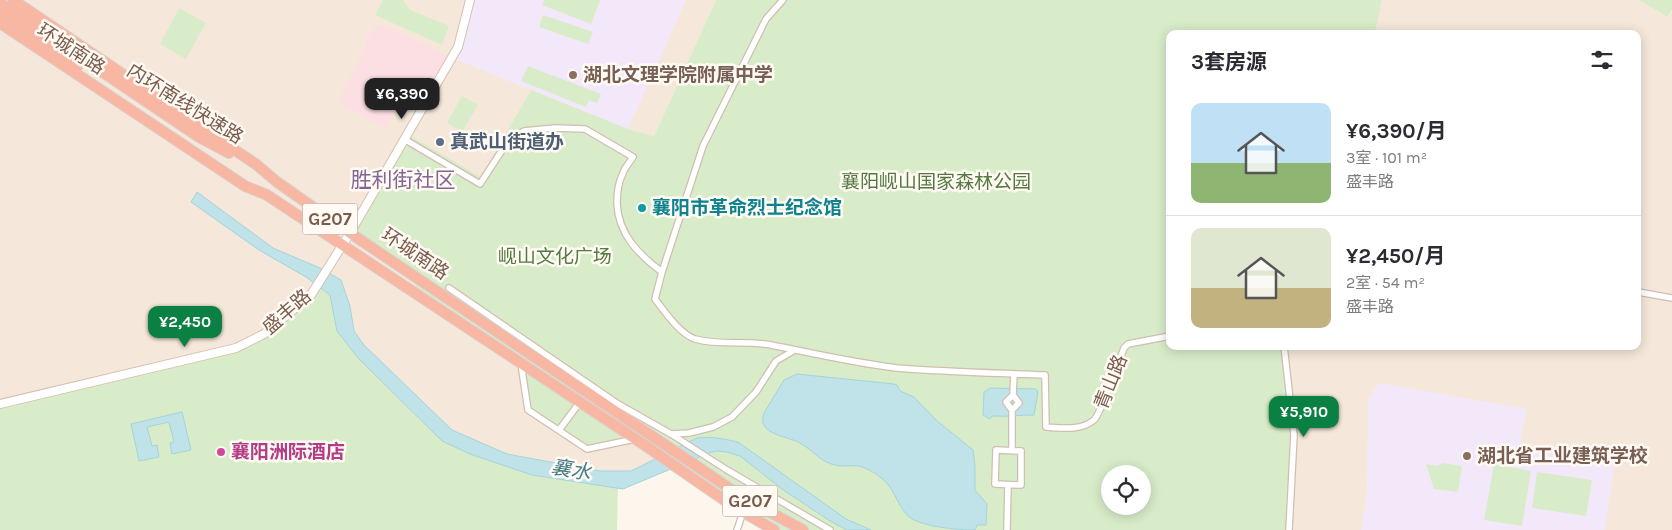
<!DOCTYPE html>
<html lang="zh">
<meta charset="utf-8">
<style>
:root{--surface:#fff;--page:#f2f2f3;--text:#2b2b33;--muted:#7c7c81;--line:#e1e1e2;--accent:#0b8043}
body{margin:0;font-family:Karla,"Noto Sans SC",sans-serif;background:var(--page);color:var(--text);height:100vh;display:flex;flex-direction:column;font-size:19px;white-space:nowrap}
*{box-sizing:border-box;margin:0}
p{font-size:16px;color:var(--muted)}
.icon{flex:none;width:28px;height:28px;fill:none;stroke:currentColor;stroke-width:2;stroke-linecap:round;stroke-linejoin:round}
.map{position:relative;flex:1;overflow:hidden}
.details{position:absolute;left:1166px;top:30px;width:475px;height:320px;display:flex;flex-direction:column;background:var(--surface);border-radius:10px;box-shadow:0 2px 12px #0003}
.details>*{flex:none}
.buttons{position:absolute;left:1101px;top:465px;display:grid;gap:10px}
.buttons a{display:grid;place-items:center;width:50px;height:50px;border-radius:50%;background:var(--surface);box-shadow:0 2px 12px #0003;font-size:25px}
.price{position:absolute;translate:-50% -42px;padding:0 11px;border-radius:10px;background:var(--accent);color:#fff;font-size:16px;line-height:32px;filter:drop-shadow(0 1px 2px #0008)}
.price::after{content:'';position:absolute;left:50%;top:30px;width:15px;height:11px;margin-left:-8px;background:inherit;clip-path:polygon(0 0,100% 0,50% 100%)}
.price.selected{background:#222;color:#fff}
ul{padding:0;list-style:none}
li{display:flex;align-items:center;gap:15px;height:125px;padding:0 25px}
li+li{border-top:1px solid var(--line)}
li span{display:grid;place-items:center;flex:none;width:140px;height:100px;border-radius:10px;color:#555}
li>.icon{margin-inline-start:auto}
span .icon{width:60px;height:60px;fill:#fffc;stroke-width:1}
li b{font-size:21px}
h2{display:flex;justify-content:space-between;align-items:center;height:60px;padding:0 25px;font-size:21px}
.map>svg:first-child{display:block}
.residential{fill:#f5e8da}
.education{fill:#f3e8fa}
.medical{fill:#fbdfe3}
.green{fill:#d8ecc9;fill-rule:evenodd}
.water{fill:#bfe3e8;stroke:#a5d3da}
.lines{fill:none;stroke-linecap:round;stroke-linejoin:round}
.street-casing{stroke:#d1beb0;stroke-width:8}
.secondary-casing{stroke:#d6c0b0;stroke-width:10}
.highway-casing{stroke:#dad1cd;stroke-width:12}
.street{stroke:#fff;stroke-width:5.5}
.secondary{stroke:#fff;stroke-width:8}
.highway{stroke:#f7b7a3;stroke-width:10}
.education-dot{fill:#8d6e63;stroke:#fffaf3;stroke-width:2}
.service-dot{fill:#5c6f8a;stroke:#fffaf3;stroke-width:2}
.culture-dot{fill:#0f9aa8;stroke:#fffaf3;stroke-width:2}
.hotel-dot{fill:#d1479c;stroke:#fffaf3;stroke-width:2}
.labels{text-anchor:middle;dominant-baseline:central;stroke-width:5;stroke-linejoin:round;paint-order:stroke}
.shield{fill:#fffaf3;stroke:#a28b7f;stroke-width:1}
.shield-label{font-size:18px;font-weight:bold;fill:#7a5c4d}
.street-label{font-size:19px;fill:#7a5c4d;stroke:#fffaf3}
.education-label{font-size:19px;font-weight:bold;fill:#785e54;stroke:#fffaf3;text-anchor:start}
.service-label{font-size:19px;font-weight:bold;fill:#4e5e75;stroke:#fffaf3;text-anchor:start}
.park-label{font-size:19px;fill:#537a41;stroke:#fffaf3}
.culture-label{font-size:19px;font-weight:bold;fill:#0d838f;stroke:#fffaf3;text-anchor:start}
.hotel-label{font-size:19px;font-weight:bold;fill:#b23c85;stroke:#fffaf3;text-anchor:start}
.water-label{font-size:20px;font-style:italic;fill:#437c86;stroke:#fffaf3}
.quarter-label{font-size:21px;fill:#846695;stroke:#fffaf3}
</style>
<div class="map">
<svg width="1672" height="530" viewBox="0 0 1672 530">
<rect width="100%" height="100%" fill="#fdf6ec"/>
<!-- residential -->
<path class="residential" d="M0,0H716L654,136L628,129L684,464L642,465L631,471H600L508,454H444L264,334L236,348L0,404Z
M1382,0H1639L1667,17L1672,10V530H1286L1281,346H1638V34H1375Z"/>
<!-- education -->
<path class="education" d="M475,0H686L628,129L455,59Z
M1379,383L1527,409L1519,449L1615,463L1605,530H1361L1367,493L1368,399Z"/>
<!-- medical -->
<path class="medical" d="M384,25L452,57L420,112L400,102L385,128L338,103L367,44L364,43L376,26Z"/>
<!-- green -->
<path class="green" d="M383,0H403L410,10L449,26L442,45L375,15Z
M544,0H600L591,24L542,5Z
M716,0H1382L1375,34H1170V346H1284L1294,435L1289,530H774L635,439L587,449L528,410L521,363L412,291L419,281L350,233L407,134L481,177L531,90L628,129L654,136ZM1110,474H1142V506H1110Z
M1639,0H1672V10L1667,17Z
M179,8L206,23L186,59L160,44Z
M543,15L593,32L588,44L539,27Z
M528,66L601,94L597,103L589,100L586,107L521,81Z
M462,96L478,105L462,132L447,123Z
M317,284L330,295L337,331L343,340L358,358L442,441L532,475L618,488L617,530H0V404L236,348L264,334Z
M1442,463L1462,466L1458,492L1434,489L1426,464L1437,466Z
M1494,464L1531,471L1522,526L1484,520Z
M1537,472L1592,480L1586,516L1532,508Z"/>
<!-- water -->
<path class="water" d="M197,192L273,248L320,268L341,280L350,306L354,331L364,345L452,430L507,454L600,471H631L697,438C711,436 723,439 738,442L846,519L871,530H847L830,521L782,489L740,456L727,452L716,451L709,453L623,489L532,475L470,454L442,441L358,358L337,331L330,295L306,277L259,250L191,202Z
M797,374L894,384L897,385L900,391L914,397L936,420L973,450L975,466V490L987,504L986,525H977L975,530C959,530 920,527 908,516C900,508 896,496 890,487C884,479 874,472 865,468C855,463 846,468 835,465C820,462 813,450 800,443C788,436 756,435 764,413L784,380Z
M990,388L1036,389L1038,392L1034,415C1019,415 1007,417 992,416L990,419L983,415L984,392Z
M182,412L191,450L172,454L170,443L174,442L169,422L147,427L152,446L157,445L159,457L139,461L131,424Z"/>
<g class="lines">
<!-- street casing -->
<g class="street-casing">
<path id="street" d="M404,139L480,184L508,141L524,131L555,128L585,129L633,157C630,162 625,167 623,173C618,183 617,193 617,203C618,234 639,255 662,272L655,299C665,312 680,334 695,339C720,346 746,340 771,345C812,353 855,363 897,368C945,372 997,373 1045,375L1046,427C1062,428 1081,431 1094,420C1100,415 1120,359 1124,348L1128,344L1170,336
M662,272L703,146L766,19L783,0
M449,288L618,404L671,434
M1638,292L1672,298
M1284,346L1294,435L1289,530
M521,364L528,410L587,449L635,439
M1012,410L1019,403L1013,395L1014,374
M559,430L580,402
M671,434L727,470L830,530
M671,434L689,433L713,427L732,417L756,392L776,361L793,351
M996,450L1021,451V485L995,484Z
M1012,450V410L1006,402L1013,395
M737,530L743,512
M1007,530L1008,485"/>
</g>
<!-- secondary casing -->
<g class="secondary-casing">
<path id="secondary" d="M0,404L236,348L264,334L311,295L350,233L458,47L470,0"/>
</g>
<!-- highway casing -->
<g class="highway-casing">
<path id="highway" d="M13,0L257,165L277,182L350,233L701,469L742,497L803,530
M0,3L199,137L229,153
M0,14L78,66
M0,23L245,186L267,195L643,444L733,506L774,530"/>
</g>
<!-- street -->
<use href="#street" class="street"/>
<!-- secondary -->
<use href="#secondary" class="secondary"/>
<!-- highway -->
<use href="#highway" class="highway"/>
</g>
<!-- markers -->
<g class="education-dot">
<circle cx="573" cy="75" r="5"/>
<circle cx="1467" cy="456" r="5"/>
</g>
<circle class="service-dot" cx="440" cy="142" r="5"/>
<circle class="culture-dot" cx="642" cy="208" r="5"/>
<circle class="hotel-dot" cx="221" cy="452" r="5"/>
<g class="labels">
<!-- shield labels -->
<g class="shield">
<rect x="302.5" y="203.5" width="55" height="31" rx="4"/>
<rect x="722.5" y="485.5" width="55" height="31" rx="4"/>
</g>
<g class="shield-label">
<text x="330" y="219">G207</text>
<text x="750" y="501">G207</text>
</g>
<!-- street labels -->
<g class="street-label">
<text transform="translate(71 49) rotate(33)">环城南路</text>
<text transform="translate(185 104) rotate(32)">内环南线快速路</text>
<text transform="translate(415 254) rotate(34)">环城南路</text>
<text transform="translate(287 312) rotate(-41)">盛丰路</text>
<text transform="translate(1111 382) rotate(-68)">青山路</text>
</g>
<!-- education labels -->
<g class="education-label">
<text x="583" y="75">湖北文理学院附属中学</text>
<text x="1477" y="456">湖北省工业建筑学校</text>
</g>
<!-- service labels -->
<g class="service-label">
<text x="450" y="142">真武山街道办</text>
</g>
<!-- park labels -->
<g class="park-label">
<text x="936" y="182">襄阳岘山国家森林公园</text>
<text x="555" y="257">岘山文化广场</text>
</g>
<!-- culture labels -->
<g class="culture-label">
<text x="652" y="208">襄阳市革命烈士纪念馆</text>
</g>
<!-- hotel labels -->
<g class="hotel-label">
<text x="231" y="452">襄阳洲际酒店</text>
</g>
<!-- water labels -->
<g class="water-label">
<text transform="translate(571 470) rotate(9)">襄水</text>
</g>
<!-- quarter labels -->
<g class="quarter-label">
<text x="403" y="180">胜利街社区</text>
</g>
</g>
</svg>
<div class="buttons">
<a><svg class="icon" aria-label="locate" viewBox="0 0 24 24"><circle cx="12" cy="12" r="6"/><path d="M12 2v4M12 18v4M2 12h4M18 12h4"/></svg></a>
</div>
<b class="price selected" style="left:402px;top:120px">¥6,390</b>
<b class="price" style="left:185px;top:348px">¥2,450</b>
<b class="price" style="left:1304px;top:438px">¥5,910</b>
<section class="details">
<h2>3套房源<svg class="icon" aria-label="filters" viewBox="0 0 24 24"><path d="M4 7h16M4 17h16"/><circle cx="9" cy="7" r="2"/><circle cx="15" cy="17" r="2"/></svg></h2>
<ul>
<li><span style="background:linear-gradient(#bfe0f5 60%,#8fb573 0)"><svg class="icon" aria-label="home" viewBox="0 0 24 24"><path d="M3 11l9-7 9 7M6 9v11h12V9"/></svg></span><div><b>¥6,390/月</b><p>3室 · 101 m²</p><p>盛丰路</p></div></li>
<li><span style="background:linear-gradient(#dfe7d0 60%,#c2b280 0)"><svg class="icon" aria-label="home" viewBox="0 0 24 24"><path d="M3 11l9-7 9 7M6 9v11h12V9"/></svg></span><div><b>¥2,450/月</b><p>2室 · 54 m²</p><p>盛丰路</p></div></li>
</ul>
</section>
</div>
